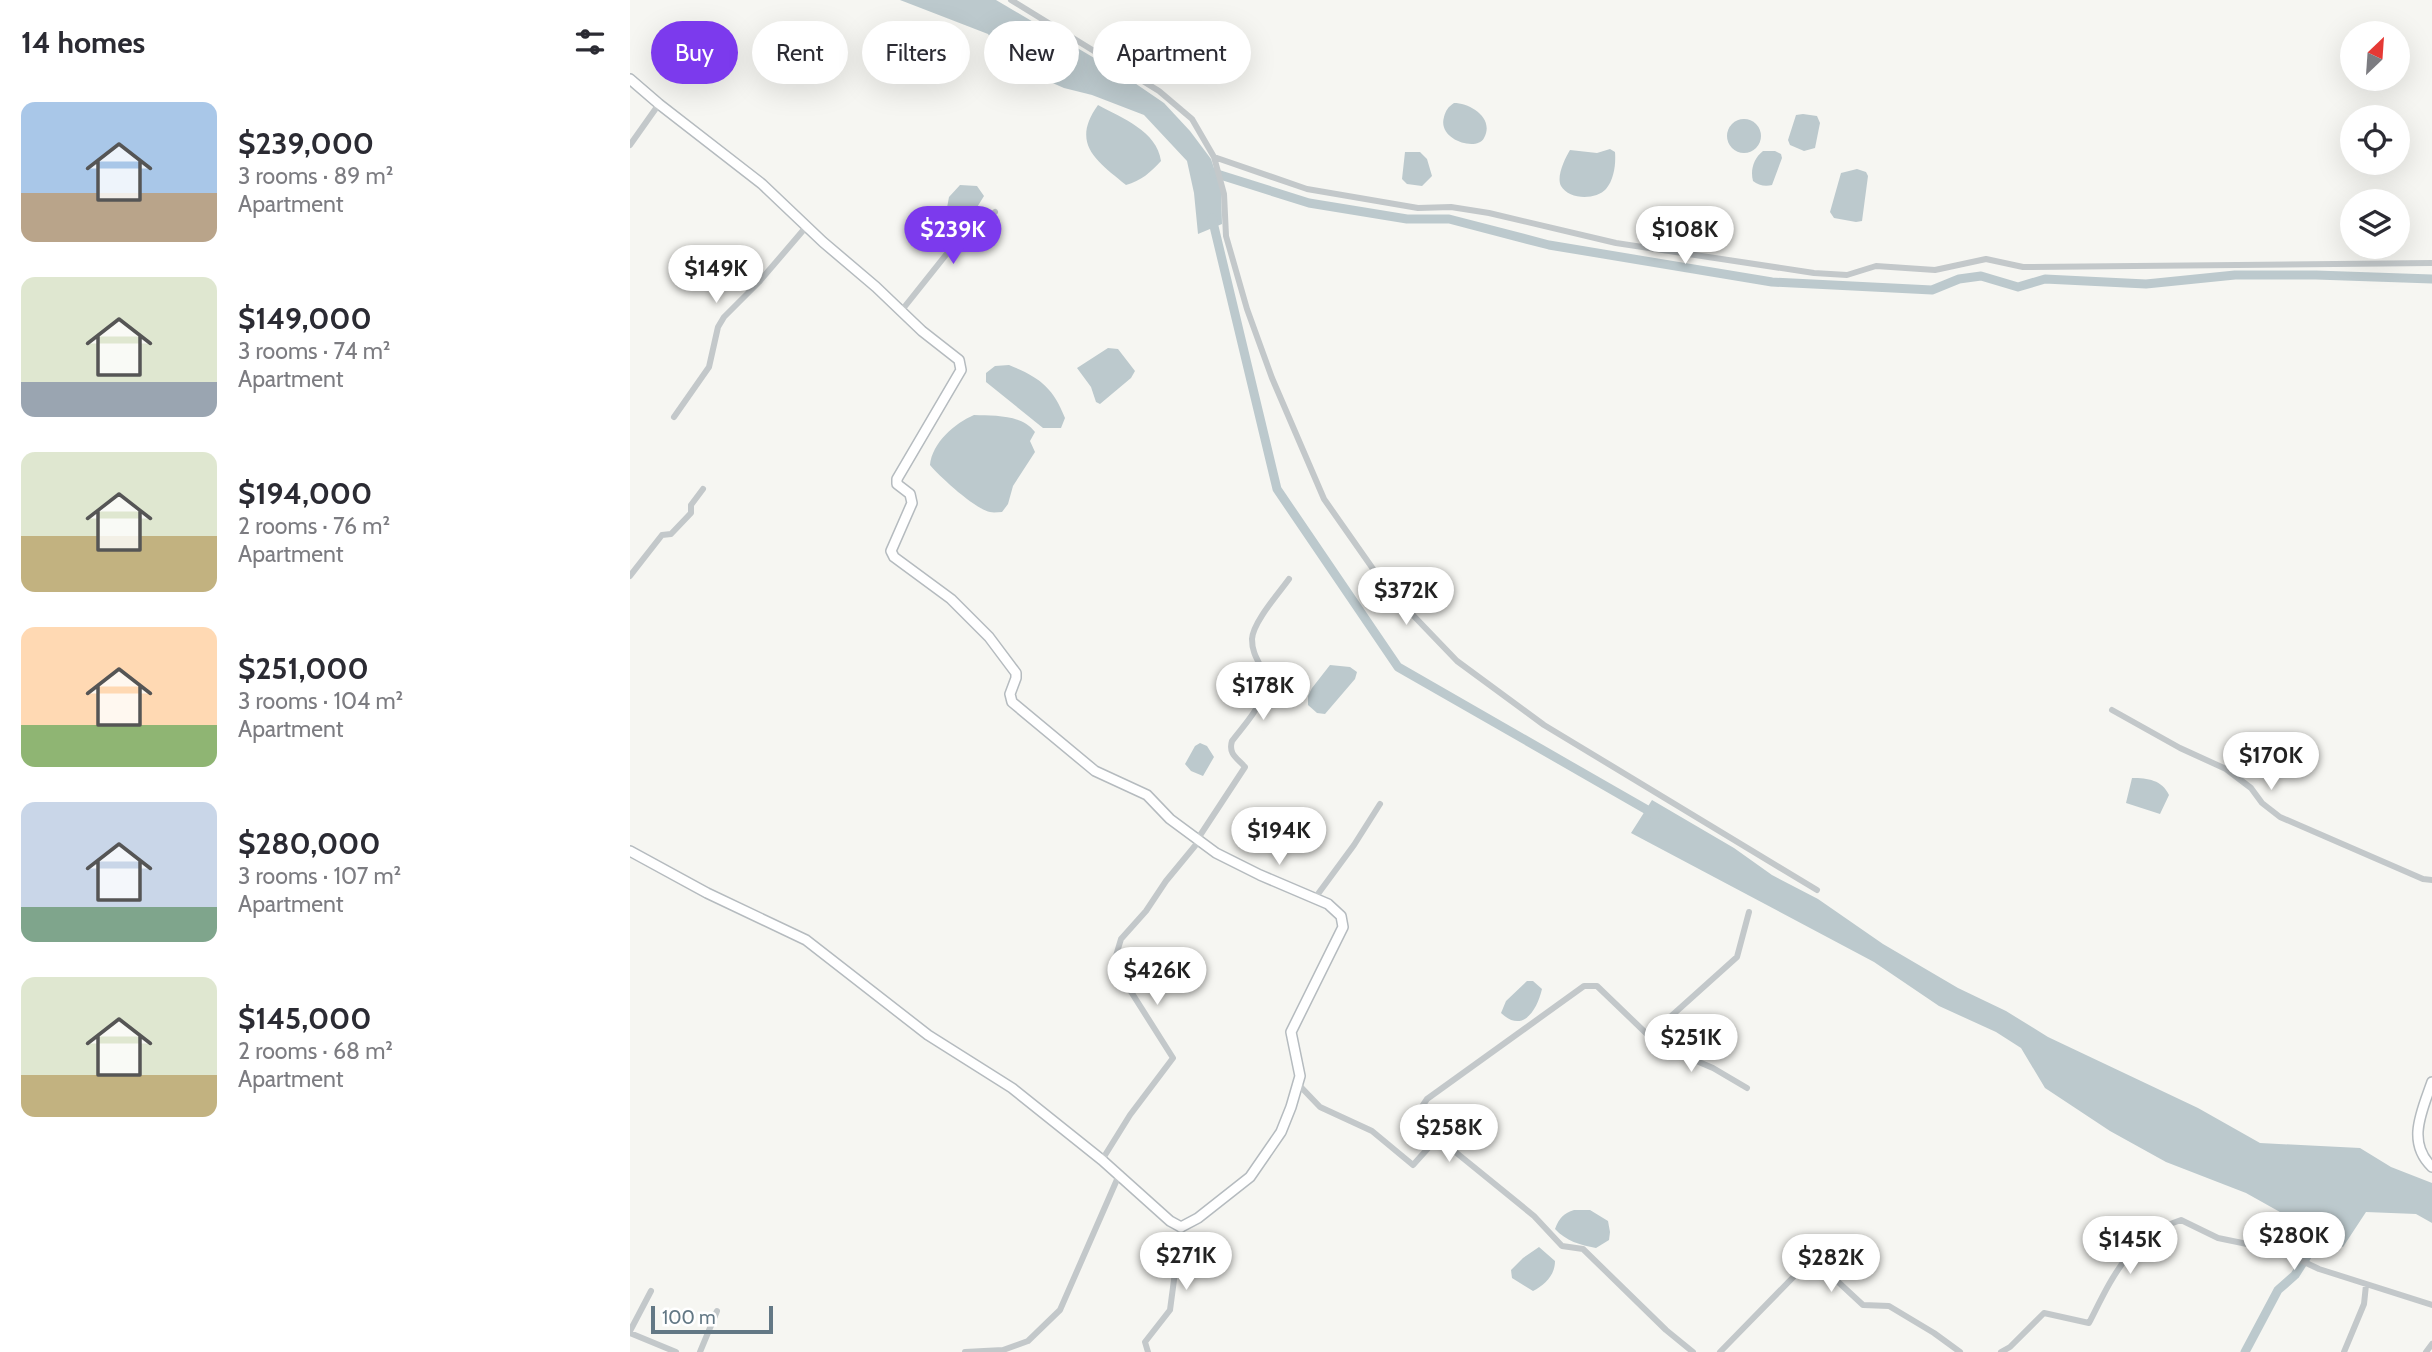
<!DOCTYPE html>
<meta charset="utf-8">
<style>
:root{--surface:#fff;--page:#f2f2f3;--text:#2b2b33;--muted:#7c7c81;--accent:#7c3aed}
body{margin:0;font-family:Cabin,sans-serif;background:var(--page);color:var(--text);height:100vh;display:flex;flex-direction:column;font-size:26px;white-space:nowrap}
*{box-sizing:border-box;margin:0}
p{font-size:23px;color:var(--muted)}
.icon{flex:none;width:38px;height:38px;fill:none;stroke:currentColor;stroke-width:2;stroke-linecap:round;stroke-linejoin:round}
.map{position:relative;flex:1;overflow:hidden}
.drawer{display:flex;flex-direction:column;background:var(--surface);width:630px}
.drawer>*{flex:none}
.banner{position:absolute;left:21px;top:21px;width:665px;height:63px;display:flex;gap:14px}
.needle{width:46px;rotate:25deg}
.controls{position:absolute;left:1710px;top:21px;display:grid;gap:14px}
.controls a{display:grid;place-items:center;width:70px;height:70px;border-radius:50%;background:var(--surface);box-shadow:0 7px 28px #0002;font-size:35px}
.scale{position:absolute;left:21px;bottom:18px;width:122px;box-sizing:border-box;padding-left:7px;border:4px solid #637885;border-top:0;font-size:19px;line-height:24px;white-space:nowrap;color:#637885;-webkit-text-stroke:5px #fff;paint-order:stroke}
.price{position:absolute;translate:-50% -60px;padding:0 16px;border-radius:24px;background:#fff;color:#222;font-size:23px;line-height:46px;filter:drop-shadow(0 2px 4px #0008)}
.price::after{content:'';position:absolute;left:50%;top:42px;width:21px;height:16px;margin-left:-10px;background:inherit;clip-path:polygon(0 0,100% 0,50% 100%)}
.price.on{background:var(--accent);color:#fff}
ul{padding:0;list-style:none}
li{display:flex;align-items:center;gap:21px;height:175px;padding:0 21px}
li span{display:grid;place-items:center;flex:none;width:196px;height:140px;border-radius:14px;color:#555}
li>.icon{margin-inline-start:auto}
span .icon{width:84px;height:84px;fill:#fffc;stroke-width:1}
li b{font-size:30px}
h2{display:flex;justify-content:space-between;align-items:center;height:84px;padding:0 21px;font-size:30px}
.tag{padding:0 24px;border-radius:32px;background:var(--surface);box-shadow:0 7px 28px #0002;font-size:24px;line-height:63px}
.tag.on{background:var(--accent);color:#fff}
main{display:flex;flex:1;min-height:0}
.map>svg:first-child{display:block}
.water{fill:#bcc9cd}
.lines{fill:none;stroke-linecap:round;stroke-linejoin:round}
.canal{stroke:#bcc9cd;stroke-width:9}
.secondary-casing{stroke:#b5bbbf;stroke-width:12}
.street{stroke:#c3c8ca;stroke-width:6}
.secondary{stroke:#fff;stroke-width:9}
</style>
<main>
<section class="drawer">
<h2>14 homes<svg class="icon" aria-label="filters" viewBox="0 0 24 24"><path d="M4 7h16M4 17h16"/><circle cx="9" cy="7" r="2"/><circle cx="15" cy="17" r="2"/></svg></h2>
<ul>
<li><span style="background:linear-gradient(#a9c7e8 65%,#b9a48a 0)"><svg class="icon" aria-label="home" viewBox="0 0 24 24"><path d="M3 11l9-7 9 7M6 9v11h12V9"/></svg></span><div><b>$239,000</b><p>3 rooms · 89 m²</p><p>Apartment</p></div></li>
<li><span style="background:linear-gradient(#dfe7d0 75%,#9aa5b1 0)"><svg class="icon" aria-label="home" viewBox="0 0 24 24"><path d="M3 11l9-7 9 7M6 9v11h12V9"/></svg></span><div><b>$149,000</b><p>3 rooms · 74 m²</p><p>Apartment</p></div></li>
<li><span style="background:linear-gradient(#dfe7d0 60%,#c2b280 0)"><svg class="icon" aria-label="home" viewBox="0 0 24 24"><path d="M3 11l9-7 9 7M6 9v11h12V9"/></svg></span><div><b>$194,000</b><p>2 rooms · 76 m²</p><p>Apartment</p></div></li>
<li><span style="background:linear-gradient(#ffd9b3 70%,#8fb573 0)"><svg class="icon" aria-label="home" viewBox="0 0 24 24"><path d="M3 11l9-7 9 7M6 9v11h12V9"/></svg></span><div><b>$251,000</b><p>3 rooms · 104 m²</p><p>Apartment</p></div></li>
<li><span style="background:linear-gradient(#c9d6e8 75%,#7fa58c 0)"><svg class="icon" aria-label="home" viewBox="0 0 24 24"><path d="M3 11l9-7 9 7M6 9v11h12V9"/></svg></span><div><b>$280,000</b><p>3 rooms · 107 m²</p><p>Apartment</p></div></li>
<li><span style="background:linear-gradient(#dfe7d0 70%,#c2b280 0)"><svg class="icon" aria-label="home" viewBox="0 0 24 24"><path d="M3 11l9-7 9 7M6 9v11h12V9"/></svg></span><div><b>$145,000</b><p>2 rooms · 68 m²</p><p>Apartment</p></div></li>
</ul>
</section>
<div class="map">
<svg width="1802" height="1352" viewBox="0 0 1802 1352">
<rect width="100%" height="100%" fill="#f6f6f2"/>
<!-- water -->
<path class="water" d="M270,0H366L493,75L534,103L560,131L581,159L591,189L592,224L568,234L564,193L557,161L514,115L462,95L434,88L377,63L358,34Z
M824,103C840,103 865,118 854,138C847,152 807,140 814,117C816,110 818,107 824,103Z
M468,105C492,118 527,131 531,161C521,172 511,181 496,185C467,161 440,144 468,105Z
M1173,114L1187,116L1190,123L1185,148L1174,151L1160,145L1158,140L1166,115Z
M1097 136a17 17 0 1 1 34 0a17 17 0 1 1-34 0Z
M980,149L985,152C986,164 984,180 976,189C966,200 939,200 931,186C926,177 935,158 940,150L967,153Z
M1133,151H1145L1151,154L1152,158L1142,185C1135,187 1128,185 1123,181C1120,170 1124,158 1133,151Z
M775,152H790L797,159L802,176L792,186L777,184L772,179Z
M1227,169L1236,172L1238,176L1232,221L1226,222L1204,218L1200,212L1211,173Z
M330,185L347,186L354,196L341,217L328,220L316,213L319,197Z
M478,348L488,349L505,371L501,378L470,404L466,402L461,387L447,368Z
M379,365C409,377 423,387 435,418L431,428H413L356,382V373L365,366Z
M344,415C365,416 391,414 405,432L400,441L405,452L383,486L378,504L372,512C368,512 364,513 360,512C345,509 310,477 300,465C302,443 325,423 344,415Z
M700,665L720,667L727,672L725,679L695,714L687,713L678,705V696L682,688Z
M570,743L577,746L584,757L573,776L561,771L555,764L565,746Z
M1502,778C1518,778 1532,780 1539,795L1530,814L1496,803Z
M1022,800L1104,848L1142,875L1188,899L1253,944L1328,988L1376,1011L1418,1037L1568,1108L1630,1143L1730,1148L1761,1167L1802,1183V1223L1786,1214L1736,1212L1713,1247L1616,1193L1536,1162L1480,1131L1415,1088L1391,1048L1366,1032L1309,1006L1244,962L1001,833Z
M897,981H903L912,989C907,1010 893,1034 871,1013L876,1001Z
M944,1210H960L978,1221L980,1232L979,1240L966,1248C950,1245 936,1241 925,1229C929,1218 934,1213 944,1210Z
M909,1247L925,1261C925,1275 915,1285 903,1291L882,1278L881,1270L893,1258Z"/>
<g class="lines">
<!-- canal -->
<path class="canal" d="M584,173L679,203L777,219H819L919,245L1142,282L1302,290L1329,279L1351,276L1388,287L1415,279L1516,284L1605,275H1686L1802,279
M582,218L647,489L768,667L1026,815
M1615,1352L1648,1290L1665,1275L1697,1225"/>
<!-- secondary casing -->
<g class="secondary-casing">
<path id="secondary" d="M0,79L29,104L132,184L193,242L246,287L292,331L329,360L331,370L267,479V484L280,494L282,503L261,551L264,557L321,599L359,637L386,673V678L380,694L382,702L465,771L517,795L540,819L586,853L630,875L698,904L711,916L713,927L661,1032L670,1076L661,1107L651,1132L620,1177L568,1218L551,1227L540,1221L472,1160L382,1088L298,1035L176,940L77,893L0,851
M1802,1082C1792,1111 1776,1142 1802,1167"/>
</g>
<!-- street -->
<path class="street" d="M381,0L529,91L562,119L584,157L677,189L788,208L821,207L859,213L986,243L1184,273L1217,275L1246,266L1305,270L1356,259L1393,267L1802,263
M0,145L29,104
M584,157L594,194L596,236L617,309L642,378L694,499L755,586L827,661L914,725L1187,890
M272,310L323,246L365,212
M44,417L79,367L88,327L94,317L129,282L176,227
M0,576L32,535L41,534L61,513V505L73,489
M1482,710L1550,748L1596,769L1621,788L1632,803L1650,817L1793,879L1802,880
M567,840L615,767C607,758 598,754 602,741C616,722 644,696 632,669C627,659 622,652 622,639C623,622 649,593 659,579
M685,898L724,845L750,804
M1019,1036L1043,1051L1083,1068L1117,1088
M668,1084L690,1107L742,1131L783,1165L810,1135
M472,1160L500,1115L543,1058L493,979L485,959L491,939L516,911L536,881L569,841
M0,1331L21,1291
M0,1333L46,1352
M70,1352L87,1311
M335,1352L373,1350L398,1341L430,1310L489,1175
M518,1352L515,1342L540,1310L551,1227
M1063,1352L1036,1330L953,1249L932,1246L904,1216L818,1146L803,1123L789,1111L797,1099L954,986H967L1019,1036L1107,957L1119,912
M1090,1352L1177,1263L1191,1266L1233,1305L1259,1306L1304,1333L1330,1352
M1371,1352L1380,1347L1414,1313L1459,1323C1482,1278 1499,1237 1551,1220L1588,1238L1651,1251L1689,1269L1802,1305
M1714,1352L1734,1304L1736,1285
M1796,1352L1802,1344"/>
<!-- secondary -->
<use href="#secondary" class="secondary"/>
</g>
</svg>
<div class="controls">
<a><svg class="needle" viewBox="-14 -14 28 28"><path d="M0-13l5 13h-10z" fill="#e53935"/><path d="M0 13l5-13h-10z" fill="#7c7c81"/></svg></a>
<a><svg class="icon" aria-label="locate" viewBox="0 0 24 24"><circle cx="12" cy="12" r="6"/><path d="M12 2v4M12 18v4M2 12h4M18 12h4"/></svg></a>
<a><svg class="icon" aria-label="layers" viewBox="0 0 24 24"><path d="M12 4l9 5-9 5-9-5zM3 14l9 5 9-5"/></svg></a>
</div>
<div class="scale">100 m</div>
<b class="price on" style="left:323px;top:266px">$239K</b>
<b class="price" style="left:1055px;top:266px">$108K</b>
<b class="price" style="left:86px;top:305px">$149K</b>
<b class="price" style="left:776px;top:627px">$372K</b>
<b class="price" style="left:633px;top:722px">$178K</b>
<b class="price" style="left:1641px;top:792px">$170K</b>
<b class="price" style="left:649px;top:867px">$194K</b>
<b class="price" style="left:527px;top:1007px">$426K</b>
<b class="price" style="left:1061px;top:1074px">$251K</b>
<b class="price" style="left:819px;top:1164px">$258K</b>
<b class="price" style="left:1664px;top:1272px">$280K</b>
<b class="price" style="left:1500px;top:1276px">$145K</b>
<b class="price" style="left:556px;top:1292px">$271K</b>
<b class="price" style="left:1201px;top:1294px">$282K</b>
<div class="banner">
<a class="tag on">Buy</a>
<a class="tag">Rent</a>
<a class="tag">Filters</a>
<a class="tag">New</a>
<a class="tag">Apartment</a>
</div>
</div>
</main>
